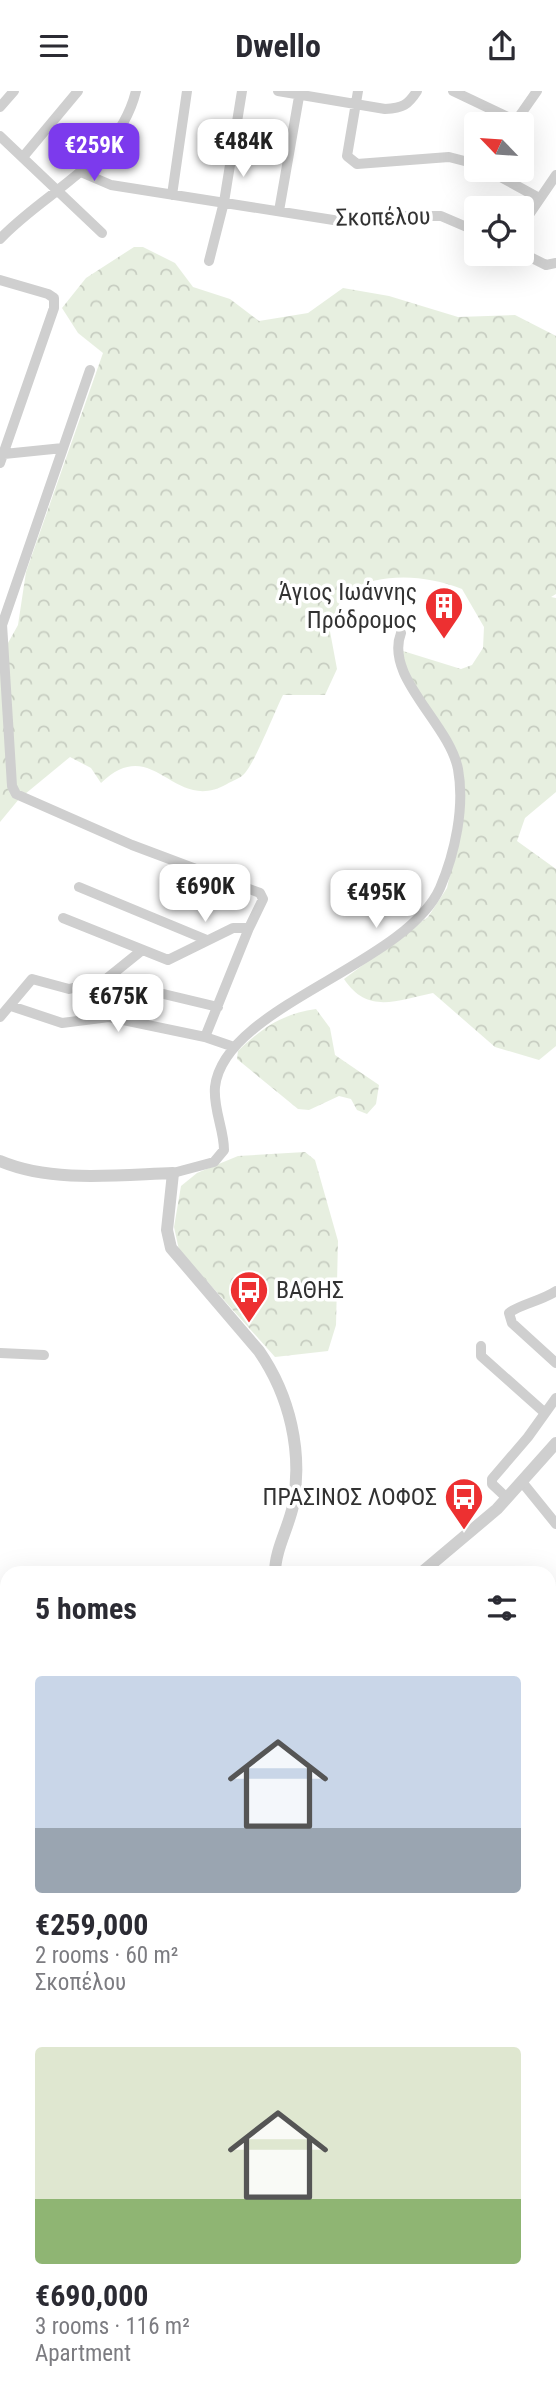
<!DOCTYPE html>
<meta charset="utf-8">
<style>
:root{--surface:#fff;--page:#f7f7f7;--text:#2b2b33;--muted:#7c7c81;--accent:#7c3aed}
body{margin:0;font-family:"Roboto Condensed",sans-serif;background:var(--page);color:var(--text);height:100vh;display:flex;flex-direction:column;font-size:26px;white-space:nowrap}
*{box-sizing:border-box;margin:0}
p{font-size:23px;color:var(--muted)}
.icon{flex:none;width:38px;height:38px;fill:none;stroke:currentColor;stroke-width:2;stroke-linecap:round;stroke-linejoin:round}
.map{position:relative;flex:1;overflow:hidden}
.sheet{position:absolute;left:0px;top:1475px;width:556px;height:842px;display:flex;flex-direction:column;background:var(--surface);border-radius:21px 21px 0 0;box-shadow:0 7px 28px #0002}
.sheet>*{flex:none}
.needle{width:46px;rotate:295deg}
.fabs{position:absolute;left:464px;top:21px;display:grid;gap:14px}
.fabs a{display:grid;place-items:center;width:70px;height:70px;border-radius:7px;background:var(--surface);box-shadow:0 7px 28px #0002;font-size:35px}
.price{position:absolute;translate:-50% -60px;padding:0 16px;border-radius:14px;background:#fff;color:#222;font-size:23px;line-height:46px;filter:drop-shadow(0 2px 4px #0008)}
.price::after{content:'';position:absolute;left:50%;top:42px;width:21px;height:16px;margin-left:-10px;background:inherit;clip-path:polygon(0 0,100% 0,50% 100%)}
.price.active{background:var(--accent);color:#fff}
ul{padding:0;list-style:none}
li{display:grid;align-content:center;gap:14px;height:371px;padding:0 35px}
li span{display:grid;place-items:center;height:217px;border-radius:7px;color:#555}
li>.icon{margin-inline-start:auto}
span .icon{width:126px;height:126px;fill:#fffc;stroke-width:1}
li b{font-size:30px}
h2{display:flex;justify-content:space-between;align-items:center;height:84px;padding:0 35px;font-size:30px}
header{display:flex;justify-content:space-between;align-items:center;height:91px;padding:0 35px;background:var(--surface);font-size:32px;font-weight:700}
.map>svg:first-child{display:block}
.forest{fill:url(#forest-crowns)}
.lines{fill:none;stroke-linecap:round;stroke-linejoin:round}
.minor{stroke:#cfcfcf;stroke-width:10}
.tertiary{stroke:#cfcfcf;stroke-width:12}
.labels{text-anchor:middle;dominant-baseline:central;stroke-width:7;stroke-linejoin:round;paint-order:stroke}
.street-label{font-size:24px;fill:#323232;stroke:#fff}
.poi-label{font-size:24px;fill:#323232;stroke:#fff;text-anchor:end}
</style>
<header><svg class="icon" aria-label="menu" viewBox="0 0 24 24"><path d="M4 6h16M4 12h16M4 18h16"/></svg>Dwello<svg class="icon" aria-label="share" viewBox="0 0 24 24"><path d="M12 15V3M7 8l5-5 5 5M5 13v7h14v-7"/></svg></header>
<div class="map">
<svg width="556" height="2316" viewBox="0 0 556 2316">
<defs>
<pattern id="forest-crowns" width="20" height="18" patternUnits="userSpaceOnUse" patternTransform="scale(1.75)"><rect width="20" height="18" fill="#e7efe0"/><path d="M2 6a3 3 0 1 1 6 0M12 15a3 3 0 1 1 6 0" fill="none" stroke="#c7cdc1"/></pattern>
</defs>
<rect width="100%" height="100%" fill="#fff"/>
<!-- forest -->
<path class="forest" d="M134,156H143L175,172L193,196L230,208L259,230L308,222L343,197L389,205L458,226L515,224L556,245V503L551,506L556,507V701L525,727L517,750L556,778V955L539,969L495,956L433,902C397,909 368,924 344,888L428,826L447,797L458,747L455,663L398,570L403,560L461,578L472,574L483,557L484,536L462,498C422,483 383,482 345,500L329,535L337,578L325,604H283C274,622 256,669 245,682C241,687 232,690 227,693C173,724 154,641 101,692L91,677L70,666L19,708L0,731V557L8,552L18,534L26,481L103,262L78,242L62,217L86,187Z
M316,918L330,937L335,964L379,994L376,1013L367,1023L357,1019L351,1008L339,1005L309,1019L298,1018L237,968L238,960C262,937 282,923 316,918Z
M305,1061L315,1069L338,1150L336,1234L328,1260L275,1266L179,1159L174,1136L181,1095L197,1082L238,1065Z
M7,1735V1848L0,1831V1740Z
M7,1866V1943L0,1960V1887Z
M556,2152V2316H529L530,2310H550V2159Z"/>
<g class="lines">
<!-- minor -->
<path class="minor" d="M278,0L385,18C403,17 408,14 417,0
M358,0L347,65L357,73L449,66L476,73
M453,0L516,30L537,0
M0,16L14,0
M0,45L102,142
M23,66L78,0
M488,79L539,107
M83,82L111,94L346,131L395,125H441L476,140
M172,104L187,0
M279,120L300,0
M522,134L556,84
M0,148C46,99 118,72 136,0
M522,162L546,174L556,172
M209,170L224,111L242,0
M0,189L48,203L54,207V217L0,372
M4,363L63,357
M2,533L12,695L16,703L132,754L260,802L263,808L249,837L205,946
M1,537L90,279
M79,796L207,849
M63,827L168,869L233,837H249
M105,889L218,916
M11,915L62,932L109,926L205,946L234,956
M0,926L32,888L69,898L105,889L141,860
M173,1082L214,1071L224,1059C224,1038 213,1018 215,996C224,915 405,875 440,797C455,762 465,716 458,678C449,632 384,586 401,542
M556,1200C543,1209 516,1215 509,1222L512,1232L556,1272
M481,1255V1265L545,1322
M0,1262L44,1264
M522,1391L556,1433
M507,1407L492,1393V1388L528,1346L556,1307
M550,1564L556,1563
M550,1626L556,1625
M550,1688L556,1687"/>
<!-- tertiary -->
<path class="tertiary" d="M0,1070C52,1092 117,1084 173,1082L167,1139L171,1157L259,1260C290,1305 303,1361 293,1415C288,1438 275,1459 275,1482
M421,1482L497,1418L556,1352"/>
</g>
<!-- icons -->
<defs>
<g id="building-pin" transform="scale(2.0125)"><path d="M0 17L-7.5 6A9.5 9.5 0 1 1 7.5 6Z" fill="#ed3031" stroke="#fff"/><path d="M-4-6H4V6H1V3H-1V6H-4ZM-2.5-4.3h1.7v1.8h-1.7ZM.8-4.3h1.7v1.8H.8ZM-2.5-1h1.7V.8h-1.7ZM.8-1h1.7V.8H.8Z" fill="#fff"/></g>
<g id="bus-pin" transform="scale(2.0125)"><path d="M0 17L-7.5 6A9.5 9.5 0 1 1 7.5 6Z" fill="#ed3031" stroke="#fff"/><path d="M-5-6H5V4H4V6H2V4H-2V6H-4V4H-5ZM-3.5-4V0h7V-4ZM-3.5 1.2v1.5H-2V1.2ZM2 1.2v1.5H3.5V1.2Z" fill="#fff"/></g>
</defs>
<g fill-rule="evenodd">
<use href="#building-pin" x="444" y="515"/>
<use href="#bus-pin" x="249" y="1199"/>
<use href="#bus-pin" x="464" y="1406"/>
</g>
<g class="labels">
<!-- street labels -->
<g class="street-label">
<text transform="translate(383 126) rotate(-1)">Σκοπέλου</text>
</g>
<!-- poi labels -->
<g class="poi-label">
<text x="417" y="501">Άγιος Ιωάννης<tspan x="417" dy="28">Πρόδρομος</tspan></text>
<text x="276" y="1199" text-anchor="start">ΒΑΘΗΣ</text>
<text x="437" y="1406">ΠΡΑΣΙΝΟΣ ΛΟΦΟΣ</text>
</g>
</g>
</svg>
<div class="fabs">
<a><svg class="needle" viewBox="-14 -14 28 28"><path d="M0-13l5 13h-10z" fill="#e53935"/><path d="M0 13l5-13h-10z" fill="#7c7c81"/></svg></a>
<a><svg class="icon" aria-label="locate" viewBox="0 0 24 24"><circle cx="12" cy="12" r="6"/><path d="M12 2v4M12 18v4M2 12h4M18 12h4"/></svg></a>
</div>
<b class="price" style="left:243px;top:88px">€484K</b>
<b class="price active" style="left:94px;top:92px">€259K</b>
<b class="price" style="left:205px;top:833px">€690K</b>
<b class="price" style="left:376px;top:839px">€495K</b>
<b class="price" style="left:118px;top:943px">€675K</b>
<section class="sheet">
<h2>5 homes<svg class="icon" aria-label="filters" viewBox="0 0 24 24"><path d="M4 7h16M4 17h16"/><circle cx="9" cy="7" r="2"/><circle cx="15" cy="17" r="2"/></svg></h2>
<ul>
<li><span style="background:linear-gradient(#c9d6e8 70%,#9aa5b1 0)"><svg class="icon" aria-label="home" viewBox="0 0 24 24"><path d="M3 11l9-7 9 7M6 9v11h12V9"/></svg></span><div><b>€259,000</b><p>2 rooms · 60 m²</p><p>Σκοπέλου</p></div></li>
<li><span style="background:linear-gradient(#dfe7d0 70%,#8fb573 0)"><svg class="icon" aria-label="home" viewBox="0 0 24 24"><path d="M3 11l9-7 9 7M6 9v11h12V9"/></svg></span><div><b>€690,000</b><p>3 rooms · 116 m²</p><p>Apartment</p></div></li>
</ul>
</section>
</div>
